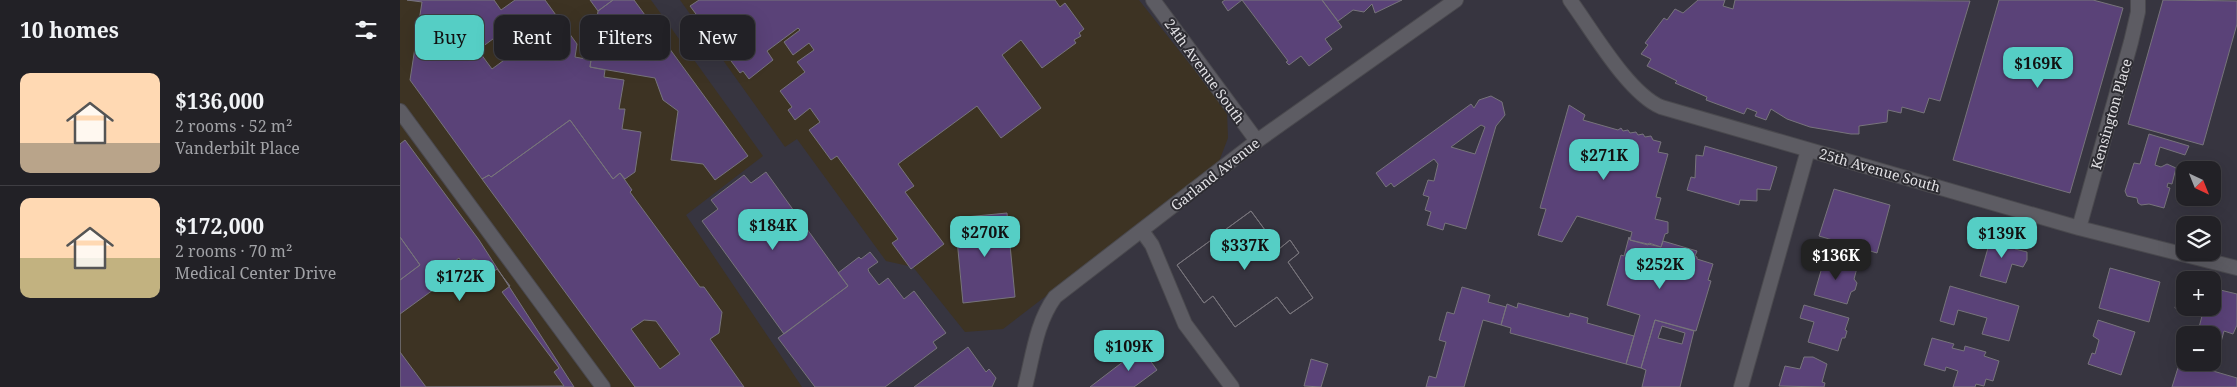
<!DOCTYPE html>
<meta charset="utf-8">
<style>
:root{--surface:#222126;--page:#2a292e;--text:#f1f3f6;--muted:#a2a3a7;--line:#3f3e43;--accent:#55cec5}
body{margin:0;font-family:"Noto Serif",serif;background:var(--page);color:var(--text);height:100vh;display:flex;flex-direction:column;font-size:19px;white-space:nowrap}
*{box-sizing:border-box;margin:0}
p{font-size:16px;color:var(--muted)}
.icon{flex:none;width:28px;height:28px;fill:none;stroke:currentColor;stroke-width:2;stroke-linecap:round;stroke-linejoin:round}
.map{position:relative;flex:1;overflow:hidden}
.side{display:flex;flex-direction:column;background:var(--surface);width:400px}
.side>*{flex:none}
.banner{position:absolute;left:15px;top:15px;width:475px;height:45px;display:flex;gap:10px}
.needle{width:32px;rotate:137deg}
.fabs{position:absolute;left:1776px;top:161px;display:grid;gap:10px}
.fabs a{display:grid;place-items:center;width:45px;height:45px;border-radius:10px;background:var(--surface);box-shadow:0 5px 20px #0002,0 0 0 1px var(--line);font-size:25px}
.price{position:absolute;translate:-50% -42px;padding:0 11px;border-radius:10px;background:var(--accent);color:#111;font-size:16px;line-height:32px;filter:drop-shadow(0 1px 2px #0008)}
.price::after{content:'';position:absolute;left:50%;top:30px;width:15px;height:11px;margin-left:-8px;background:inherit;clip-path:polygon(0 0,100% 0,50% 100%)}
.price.active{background:#222;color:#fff}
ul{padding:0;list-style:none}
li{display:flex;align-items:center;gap:15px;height:125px;padding:0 20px}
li+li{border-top:1px solid var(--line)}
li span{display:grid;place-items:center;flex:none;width:140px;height:100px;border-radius:10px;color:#555}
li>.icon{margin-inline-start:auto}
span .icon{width:60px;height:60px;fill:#fffc;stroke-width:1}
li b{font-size:21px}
h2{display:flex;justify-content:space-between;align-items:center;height:60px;padding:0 20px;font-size:21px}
.tag{padding:0 18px;border-radius:10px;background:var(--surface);box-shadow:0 5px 20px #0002,0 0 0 1px var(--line);font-size:18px;line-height:45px}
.tag.active{background:var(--accent);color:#111}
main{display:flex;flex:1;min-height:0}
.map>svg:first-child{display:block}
.built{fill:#373540;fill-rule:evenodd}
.medical{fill:#3d3323}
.building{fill:#5a4278;stroke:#77747b;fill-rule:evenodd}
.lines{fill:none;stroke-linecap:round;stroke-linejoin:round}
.street-casing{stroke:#4a494e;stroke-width:16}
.street{stroke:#5d5c63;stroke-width:14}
.labels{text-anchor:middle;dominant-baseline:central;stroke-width:4;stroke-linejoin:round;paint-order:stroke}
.street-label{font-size:14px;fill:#e2e1e5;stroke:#2d2c32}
</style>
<main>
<section class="side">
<h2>10 homes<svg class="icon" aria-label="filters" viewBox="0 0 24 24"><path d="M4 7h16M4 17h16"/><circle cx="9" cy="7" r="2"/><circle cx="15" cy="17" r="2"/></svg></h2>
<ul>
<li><span style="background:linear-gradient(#ffd9b3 70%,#b9a48a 0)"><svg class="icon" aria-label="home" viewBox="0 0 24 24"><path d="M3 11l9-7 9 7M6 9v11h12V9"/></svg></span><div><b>$136,000</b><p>2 rooms · 52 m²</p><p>Vanderbilt Place</p></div></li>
<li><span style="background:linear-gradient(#ffd9b3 60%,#c2b280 0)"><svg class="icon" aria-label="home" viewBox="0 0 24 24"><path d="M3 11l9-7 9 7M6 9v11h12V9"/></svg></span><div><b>$172,000</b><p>2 rooms · 70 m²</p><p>Medical Center Drive</p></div></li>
</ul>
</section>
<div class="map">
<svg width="1837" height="387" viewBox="0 0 1837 387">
<rect width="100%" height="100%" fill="#2d2c32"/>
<!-- built -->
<path class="built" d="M0,0H1837V387H0ZM1785,170H1812V198H1785ZM1785,225H1812V252H1785ZM1785,280H1812V308H1785ZM1785,335H1812V362H1785Z"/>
<!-- medical -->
<path class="medical" d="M0,0H251L363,156L286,215L402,387H0Z
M280,0H739L827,111L828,138L818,164L603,329L565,332L513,267L486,261L397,139L385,147Z"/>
<!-- building -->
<path class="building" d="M7,0H94L101,10L115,0H145L177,44L175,57L191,60L190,67L205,70L204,77L224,80L219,109H225L222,129L241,132L235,172L225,179L220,173L213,179L170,120L91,177L89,175L82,179L10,80L22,2ZM97,36L111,55L92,69L78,50Z
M190,0H213L198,11Z
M213,0H234L348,156L315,180L303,164L271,160L278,111L263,100L255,78L190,67L198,11Z
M299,0H655L660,7L665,3L684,29L679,33L681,36L674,40L676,43L642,68L621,40L602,55L641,108L601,138L577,106L498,164L514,186L505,192L544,244L511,269L492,243L498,239L437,156L431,160L409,130L420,122L410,108L395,120L388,110L392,107L380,91L405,72L397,62L414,50L409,43L393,55L384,42L400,30L398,28L367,51L373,60L349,79L343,71L340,73L290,6Z
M825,0H842L828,11L822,2Z
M842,0H922L942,27L925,39L932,49L909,66L901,56L889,65L886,62L888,61Z
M922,0H1002L975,13L972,4L964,12L953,10L938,21Z
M1325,0L1323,6L1333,9L1335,0L1570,1L1540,101L1529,98L1524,113L1502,107L1501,113L1488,110L1487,122L1459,126V134H1451L1410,127L1387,119L1371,109L1366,120L1355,116L1357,112L1347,108L1344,114L1306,100L1307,97L1275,83L1277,81L1247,66L1251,59L1241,54L1248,45L1245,43L1264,18L1267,20L1275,9L1283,13L1298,0Z
M1599,0H1693L1723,8L1670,193L1553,160Z
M1763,0L1837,1V24L1803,145L1728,124Z
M1091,96L1102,102L1105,115L1096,126L1066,229L1045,223L1043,230L1027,225L1031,212L1025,210L1029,197L1023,195L1028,180L1034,181L1038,164L1034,159L994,187L991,183L986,187L976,173L1071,104L1074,108L1079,100ZM1081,125L1085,127L1075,154L1051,147Z
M1169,105L1185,115L1183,120L1218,130L1221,128L1223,131L1228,130L1230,133L1236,132L1238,135L1243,134L1245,137L1251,136L1253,140L1261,142L1258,152L1268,154L1256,197L1261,198L1255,219L1268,222V233L1265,234L1261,247L1230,240L1232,232L1177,216L1162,242L1138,235L1146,209L1140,208Z
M170,120L213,179L220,173L232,190L230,192L300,287H304L322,312L319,333L310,339L344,387H235L82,179L89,175L91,177ZM244,320L256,321L280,354L260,369L231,329Z
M1749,134L1789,146L1785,155L1760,147L1755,165L1761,167L1767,164L1776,168L1772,184L1768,183L1767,187L1770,188L1764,208L1749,204L1741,205L1738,203L1737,198L1727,196L1725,191L1734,163L1740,164Z
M5,140L79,240L174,387H0V280L20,265L0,237V144Z
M1305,146L1377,167L1370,190L1357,189V201L1340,200L1339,205L1287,190L1291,177L1295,178L1296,155L1303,156Z
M366,172L448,286L384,334L302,221L318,209L311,200L344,175L351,183Z
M1434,189L1490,205L1477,253L1419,236Z
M851,211L879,249L890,240L899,253L888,262L913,298L890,314L877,297L835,327L813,296L804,303L777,265Z
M851,211L879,249L890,240L899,253L888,262L913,298L890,314L877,297L835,327L813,296L804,303L777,265Z
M607,213L615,297L563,303L555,218Z
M1592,234L1618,241L1615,249L1627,252V260L1623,267L1612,264L1606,283L1580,276Z
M0,237L20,265L0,280Z
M1229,237L1230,240L1248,245L1249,243L1261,247L1263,241L1297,251L1295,256L1297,257V259L1313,264L1308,280L1311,281L1296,331L1255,320L1241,368L1226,364L1240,315L1207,305L1221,255L1224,256Z
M470,252L478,262L468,269L469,272L479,285L488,278L504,299L514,291L546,333L533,342L537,348L485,387H415L378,338L448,286L438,273L459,257L461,259Z
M1425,257L1457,268L1454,279L1457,283L1455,290L1451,292L1447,304L1414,295Z
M59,258L64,266L73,259L84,262L92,273L97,269L110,286L102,292L159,368L154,372L164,386L26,387L0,352V314L48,279L42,271Z
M1710,268L1760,282L1749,322L1699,308Z
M1783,280H1785V308H1812V288L1837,294V325L1833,334L1824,331L1813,371L1837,378V387H1772L1781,358L1785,359V362H1812V335H1797L1802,316L1775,308Z
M1550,286L1619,306L1609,341L1582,334L1587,318L1558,310L1554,325L1540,321Z
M1062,287L1090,295L1088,302L1106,307L1101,325L1083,320L1064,387H1026L1029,376L1036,378L1046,342L1039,340L1047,312L1054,314Z
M1118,303L1169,317L1170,313L1188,318L1187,323L1234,336L1226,364L1110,333L1111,328L1101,325L1107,304L1117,308Z
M1404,305L1449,318L1445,330L1447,331L1445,338H1442L1438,351L1408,342L1414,322L1400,318Z
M1255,320L1294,331L1280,387H1242L1246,370L1241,368ZM1262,326L1285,333L1282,344L1258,338Z
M1698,320L1735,332L1721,375L1688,364L1692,353L1695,354L1699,340L1693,336Z
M1532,338L1554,344L1552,348L1564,351L1565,346L1586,352L1584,356L1599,361L1593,381L1586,379L1584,386L1576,384L1575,387H1553L1558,371L1546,367L1545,371L1524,365Z
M568,347L586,372L589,369L596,378L592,387H514Z
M741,348L757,370L734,387H690Z
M1404,357H1413L1427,364L1422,382L1425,383L1424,387L1379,386L1385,366L1400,369Z
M911,359L928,364L921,387L904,386Z"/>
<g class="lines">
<!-- street casing -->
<g class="street-casing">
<path id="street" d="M753,0L857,141
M1170,0C1192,30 1228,93 1261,107L1679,228L1837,268
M0,111L203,387
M1679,228L1731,42L1738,12V0
M742,231L752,245L785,324L832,387
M625,387C633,356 636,323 655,297L857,141L1056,0
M1341,387L1408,150"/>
</g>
<!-- street -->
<use href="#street" class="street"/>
</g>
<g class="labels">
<!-- street labels -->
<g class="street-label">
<text transform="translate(805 71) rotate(54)">24th Avenue South</text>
<text transform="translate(1711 114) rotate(-74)">Kensington Place</text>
<text transform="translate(1480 170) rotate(16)">25th Avenue South</text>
<text transform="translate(815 174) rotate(-38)">Garland Avenue</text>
</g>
</g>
</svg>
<div class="fabs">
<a><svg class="needle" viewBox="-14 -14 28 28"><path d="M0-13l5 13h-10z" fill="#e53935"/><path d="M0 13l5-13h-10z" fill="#a2a3a7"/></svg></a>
<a><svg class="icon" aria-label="layers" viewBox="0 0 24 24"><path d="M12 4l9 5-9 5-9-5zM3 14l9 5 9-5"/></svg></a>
<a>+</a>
<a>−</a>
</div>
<b class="price" style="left:1638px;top:89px">$169K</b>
<b class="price" style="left:1204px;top:181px">$271K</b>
<b class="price" style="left:373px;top:251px">$184K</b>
<b class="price" style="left:585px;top:258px">$270K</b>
<b class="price" style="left:1602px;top:259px">$139K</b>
<b class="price" style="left:845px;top:271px">$337K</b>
<b class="price active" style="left:1436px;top:281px">$136K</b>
<b class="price" style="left:1260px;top:290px">$252K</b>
<b class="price" style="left:60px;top:302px">$172K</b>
<b class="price" style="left:729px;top:372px">$109K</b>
<div class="banner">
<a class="tag active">Buy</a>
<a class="tag">Rent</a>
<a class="tag">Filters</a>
<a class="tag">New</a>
</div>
</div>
</main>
